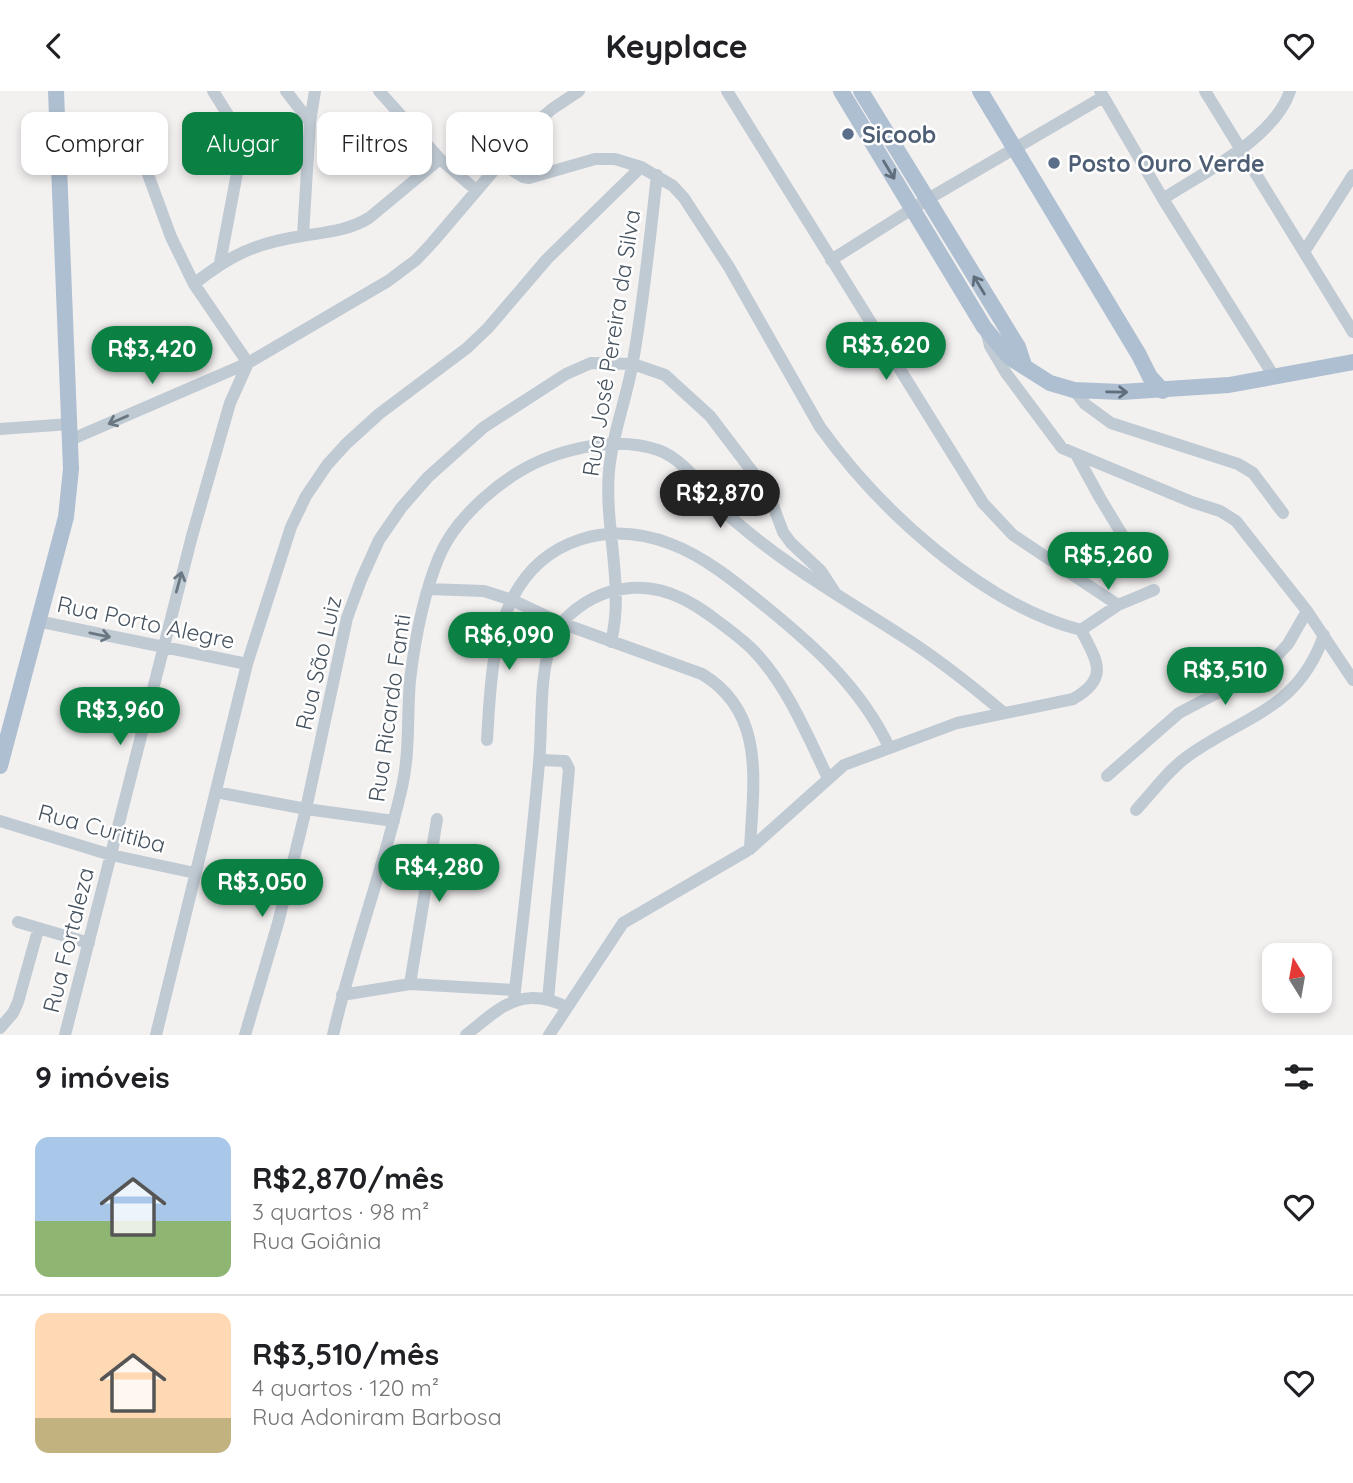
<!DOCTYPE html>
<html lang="pt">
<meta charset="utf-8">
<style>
:root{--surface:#fff;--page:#f2f2f2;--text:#202124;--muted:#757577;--line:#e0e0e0;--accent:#0b8043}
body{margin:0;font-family:Quicksand,sans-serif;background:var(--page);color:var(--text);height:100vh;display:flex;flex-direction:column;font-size:26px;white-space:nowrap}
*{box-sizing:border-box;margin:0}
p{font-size:23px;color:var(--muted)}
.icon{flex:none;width:38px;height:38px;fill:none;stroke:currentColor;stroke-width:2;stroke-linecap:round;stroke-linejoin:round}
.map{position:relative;height:944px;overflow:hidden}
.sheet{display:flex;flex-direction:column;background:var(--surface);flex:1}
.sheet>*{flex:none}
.top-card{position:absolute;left:21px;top:21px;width:700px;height:63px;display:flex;gap:14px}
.needle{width:46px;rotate:349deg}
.tools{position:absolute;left:1262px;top:852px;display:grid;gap:14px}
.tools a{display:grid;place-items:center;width:70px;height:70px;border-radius:14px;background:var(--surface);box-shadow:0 4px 10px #0003;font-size:35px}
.price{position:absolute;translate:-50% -60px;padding:0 16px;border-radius:24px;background:var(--accent);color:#fff;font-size:23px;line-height:46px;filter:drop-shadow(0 2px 4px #0008)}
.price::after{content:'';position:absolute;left:50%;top:42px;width:21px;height:16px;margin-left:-10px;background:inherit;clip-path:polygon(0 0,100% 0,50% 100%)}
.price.active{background:#222;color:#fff}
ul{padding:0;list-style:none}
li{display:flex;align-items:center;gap:21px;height:175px;padding:0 35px}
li+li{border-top:2px solid var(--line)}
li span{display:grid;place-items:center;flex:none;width:196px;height:140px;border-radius:14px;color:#555}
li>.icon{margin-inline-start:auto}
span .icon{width:84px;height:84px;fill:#fffc;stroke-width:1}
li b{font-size:30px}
h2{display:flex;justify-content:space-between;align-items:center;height:84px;padding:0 35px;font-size:30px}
.pill{padding:0 24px;border-radius:14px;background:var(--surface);box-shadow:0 4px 10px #0003;font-size:24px;line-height:63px}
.pill.active{background:var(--accent);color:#fff}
header{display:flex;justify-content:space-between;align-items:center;height:91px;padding:0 35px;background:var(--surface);font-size:32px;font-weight:700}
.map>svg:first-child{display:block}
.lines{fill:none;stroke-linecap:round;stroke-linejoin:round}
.minor{stroke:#c0cad3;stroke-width:12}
.major{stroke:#aebfd1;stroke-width:16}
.oneway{stroke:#606e7c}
.oneway2{stroke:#6b7782}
.service-dot{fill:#5c6f8a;stroke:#fff;stroke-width:2.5}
.labels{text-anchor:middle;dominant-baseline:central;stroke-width:5;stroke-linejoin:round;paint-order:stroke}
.service-label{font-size:23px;font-weight:bold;fill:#4e5e75;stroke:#fff;text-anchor:start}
.street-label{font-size:23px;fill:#46535f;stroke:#fff}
</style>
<header><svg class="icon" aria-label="back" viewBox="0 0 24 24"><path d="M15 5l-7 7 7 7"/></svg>Keyplace<svg class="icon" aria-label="heart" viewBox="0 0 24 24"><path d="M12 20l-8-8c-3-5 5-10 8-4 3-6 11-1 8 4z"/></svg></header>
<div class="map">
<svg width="1353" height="944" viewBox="0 0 1353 944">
<rect width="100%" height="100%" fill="#f3f0f0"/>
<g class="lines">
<!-- minor -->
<path class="minor" d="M213,0L235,35L241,61L220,172
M286,0L310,31
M379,0L440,68L476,99
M727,0L983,412L1013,444L1118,514
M1100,0L1163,108L1275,287
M1205,0L1353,241
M60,61L129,60L142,67L171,146L194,193L248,272
M499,71L523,86L529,87L595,68H615L641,76L673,95L684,107L729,176L820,336C878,417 982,514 1081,539
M1163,108C1204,81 1274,48 1290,0
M303,144L310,31L315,0
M1304,161L1353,84
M831,169L928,108L1103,6
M194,193C230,164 256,152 302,145C326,141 347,140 369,127L440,68
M987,243L990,255L1006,282L1062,357L1192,411L1220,420L1236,430L1307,520L1353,589
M1074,299L1085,313L1111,332L1238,373L1253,382L1283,422
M0,338L70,333
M70,349L248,272L388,190L416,169L432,152L531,36L552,18L579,0
M1077,365L1100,407L1140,473
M428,498L484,500L512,509L561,532L702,583C767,622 753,693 750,758
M37,530L247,573
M1081,539L1118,514L1154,499
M611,551C625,495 604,437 609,380C612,343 627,307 633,270C644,208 650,146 657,84
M487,649C490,602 491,552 512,508C543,447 609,429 671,453C703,465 733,489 760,511C812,553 860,595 889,656
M540,669L565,670L569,678L548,909
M1107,685L1179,622L1242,589L1276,566L1288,553L1307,520
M216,701L306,718L394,730
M1136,719C1153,701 1168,679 1188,665C1245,624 1298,619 1324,544
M0,730L111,764L195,782
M18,831L89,852
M410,893L437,728
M342,904L410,893L515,899
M514,908C523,830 532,750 539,672C543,630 538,586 553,546C562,525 588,507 609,501C647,490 677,501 708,523C723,534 740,546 753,559C787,594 807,644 828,687
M0,937L13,922L18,911L38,839
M65,944L192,445L230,312L248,272
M156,944L247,573L291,436L306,405L327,374L346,353L379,323L467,257L488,237L547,168L641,76
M245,944L278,832L306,718L347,527L361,489L379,449L401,417L428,386L484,336L566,283L591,272L633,273L665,284L710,325L761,392L771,409L783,441L791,452L821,480L836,503
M333,944C352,860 383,780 402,696C410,661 407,624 410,589C415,548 423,504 439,466C456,425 505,383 547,367C582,354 621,347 658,359C687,369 705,403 727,423C780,471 840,505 899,543C936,566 971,594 1004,622
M466,944C500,917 521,893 567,916
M549,944L623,832L750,758L844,674L957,632L1073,608C1110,587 1097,570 1081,539"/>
<!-- major -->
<path class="major" d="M841,0L984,236L1009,266L1050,292L1074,299L1121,301L1229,294L1353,271
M861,0L1018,256L1024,274
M980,0L1139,264L1150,286L1163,300
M0,675L66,426L71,378L56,0"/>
</g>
<!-- one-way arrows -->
<defs><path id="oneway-shaft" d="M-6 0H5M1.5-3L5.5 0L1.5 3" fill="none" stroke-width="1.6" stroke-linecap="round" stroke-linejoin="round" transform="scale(1.75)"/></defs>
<g class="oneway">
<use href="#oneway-shaft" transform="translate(889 79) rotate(59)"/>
<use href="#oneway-shaft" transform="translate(979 194) rotate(-121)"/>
<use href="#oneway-shaft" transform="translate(1117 301) rotate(1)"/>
</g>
<g class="oneway2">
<use href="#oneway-shaft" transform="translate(118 329) rotate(157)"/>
<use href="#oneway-shaft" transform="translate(179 491) rotate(-75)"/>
<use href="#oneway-shaft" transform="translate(100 544) rotate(12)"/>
</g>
<!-- markers -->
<g class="service-dot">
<circle cx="848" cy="43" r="7"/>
<circle cx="1054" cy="72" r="7"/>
</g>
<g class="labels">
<!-- service labels -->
<g class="service-label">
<text x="862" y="43">Sicoob</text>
<text x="1068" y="72">Posto Ouro Verde</text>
</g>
<!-- street labels -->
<g class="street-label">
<text transform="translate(611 252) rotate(-81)">Rua José Pereira da Silva</text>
<text transform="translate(146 531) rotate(12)">Rua Porto Alegre</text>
<text transform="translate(318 572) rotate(-77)">Rua São Luiz</text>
<text transform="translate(389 617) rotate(-82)">Rua Ricardo Fanti</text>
<text transform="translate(102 737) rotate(15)">Rua Curitiba</text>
<text transform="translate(68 849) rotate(-76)">Rua Fortaleza</text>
</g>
</g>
</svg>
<div class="tools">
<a><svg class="needle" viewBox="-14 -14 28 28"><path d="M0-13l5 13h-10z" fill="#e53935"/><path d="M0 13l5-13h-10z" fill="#757577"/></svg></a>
</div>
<b class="price" style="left:886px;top:291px">R$3,620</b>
<b class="price" style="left:152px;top:295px">R$3,420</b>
<b class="price active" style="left:720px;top:439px">R$2,870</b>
<b class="price" style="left:1108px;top:501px">R$5,260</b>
<b class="price" style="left:509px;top:581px">R$6,090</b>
<b class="price" style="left:1225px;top:616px">R$3,510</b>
<b class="price" style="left:120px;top:656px">R$3,960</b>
<b class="price" style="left:439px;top:813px">R$4,280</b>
<b class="price" style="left:262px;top:828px">R$3,050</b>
<div class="top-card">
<a class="pill">Comprar</a>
<a class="pill active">Alugar</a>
<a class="pill">Filtros</a>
<a class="pill">Novo</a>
</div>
</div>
<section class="sheet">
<h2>9 imóveis<svg class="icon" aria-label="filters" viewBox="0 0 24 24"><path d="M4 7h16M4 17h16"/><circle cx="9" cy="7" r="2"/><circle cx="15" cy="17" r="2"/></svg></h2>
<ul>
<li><span style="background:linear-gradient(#a9c7e8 60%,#8fb573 0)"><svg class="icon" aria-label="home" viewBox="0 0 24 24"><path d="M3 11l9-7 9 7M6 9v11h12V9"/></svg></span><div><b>R$2,870/mês</b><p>3 quartos · 98 m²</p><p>Rua Goiânia</p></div><svg class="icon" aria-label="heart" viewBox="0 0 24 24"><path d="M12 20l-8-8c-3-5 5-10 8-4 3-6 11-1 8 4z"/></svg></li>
<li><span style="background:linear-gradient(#ffd9b3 75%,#c2b280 0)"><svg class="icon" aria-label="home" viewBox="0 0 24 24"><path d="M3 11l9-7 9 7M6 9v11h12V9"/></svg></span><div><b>R$3,510/mês</b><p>4 quartos · 120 m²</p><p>Rua Adoniram Barbosa</p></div><svg class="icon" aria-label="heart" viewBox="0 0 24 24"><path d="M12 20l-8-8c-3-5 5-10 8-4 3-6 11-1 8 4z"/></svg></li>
</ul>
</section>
